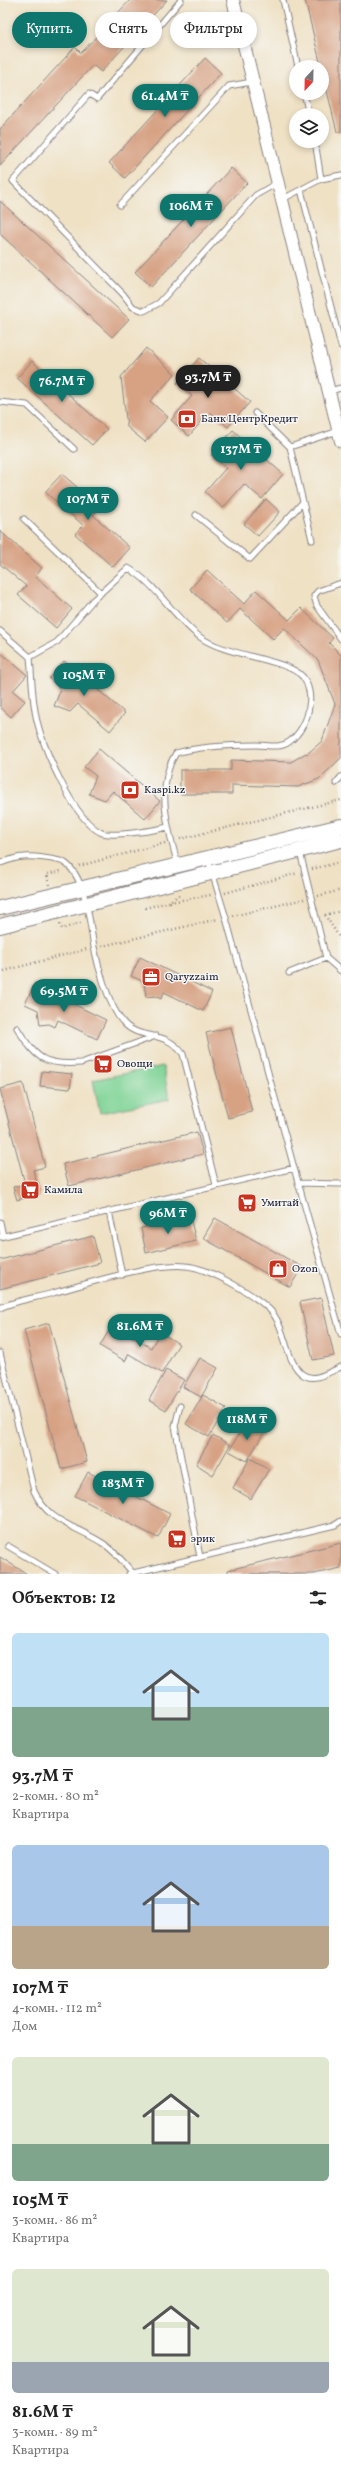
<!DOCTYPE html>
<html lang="ru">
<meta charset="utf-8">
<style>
:root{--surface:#fff;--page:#f2f2f2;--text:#222;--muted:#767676;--accent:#0f766e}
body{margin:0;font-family:Vollkorn,serif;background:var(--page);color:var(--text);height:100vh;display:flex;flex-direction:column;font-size:15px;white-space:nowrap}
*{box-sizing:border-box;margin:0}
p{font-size:13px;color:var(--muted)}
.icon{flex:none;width:22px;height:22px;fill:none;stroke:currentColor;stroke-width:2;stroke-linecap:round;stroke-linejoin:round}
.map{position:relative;height:1574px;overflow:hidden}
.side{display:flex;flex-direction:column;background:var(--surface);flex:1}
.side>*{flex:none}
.hud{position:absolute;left:12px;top:12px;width:317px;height:36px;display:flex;gap:8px}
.needle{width:26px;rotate:202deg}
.controls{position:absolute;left:289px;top:60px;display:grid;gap:8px}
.controls a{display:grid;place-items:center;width:40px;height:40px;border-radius:50%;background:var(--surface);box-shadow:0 2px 6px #0003;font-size:20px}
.price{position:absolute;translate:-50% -34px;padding:0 9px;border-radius:14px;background:var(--accent);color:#fff;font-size:13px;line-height:26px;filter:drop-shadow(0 1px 2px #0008)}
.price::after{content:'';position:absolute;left:50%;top:24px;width:12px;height:9px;margin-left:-6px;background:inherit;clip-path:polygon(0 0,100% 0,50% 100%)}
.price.selected{background:#222;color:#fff}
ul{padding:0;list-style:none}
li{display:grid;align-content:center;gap:8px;height:212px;padding:0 12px}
li span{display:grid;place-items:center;height:124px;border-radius:6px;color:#555}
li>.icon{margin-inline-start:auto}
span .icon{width:72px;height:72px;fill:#fffc;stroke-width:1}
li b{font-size:17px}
h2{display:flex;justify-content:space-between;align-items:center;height:48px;padding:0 12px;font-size:17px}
.tag{padding:0 14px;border-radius:18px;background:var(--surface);box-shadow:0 2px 6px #0003;font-size:14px;line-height:36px}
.tag.selected{background:var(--accent);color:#fff}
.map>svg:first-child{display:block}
.green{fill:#80d497;stroke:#517b69}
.building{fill:#d7a284}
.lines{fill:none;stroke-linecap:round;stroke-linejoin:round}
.service-casing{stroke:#888280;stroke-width:7}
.tertiary-casing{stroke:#888280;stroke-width:14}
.secondary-casing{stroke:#888280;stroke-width:16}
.path{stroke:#888280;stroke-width:2.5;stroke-dasharray:1 3;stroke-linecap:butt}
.service{stroke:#fff;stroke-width:5}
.tertiary{stroke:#fff;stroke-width:12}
.secondary{stroke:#fff;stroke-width:14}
.labels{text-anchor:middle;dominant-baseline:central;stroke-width:3;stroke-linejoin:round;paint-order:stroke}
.poi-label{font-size:11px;fill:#22223b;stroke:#f6f6f2;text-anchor:start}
</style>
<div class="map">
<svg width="341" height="1574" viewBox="0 0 341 1574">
<rect width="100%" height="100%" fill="#f6f6f2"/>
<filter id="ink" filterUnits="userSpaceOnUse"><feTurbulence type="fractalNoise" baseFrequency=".025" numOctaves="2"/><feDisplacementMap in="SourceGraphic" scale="8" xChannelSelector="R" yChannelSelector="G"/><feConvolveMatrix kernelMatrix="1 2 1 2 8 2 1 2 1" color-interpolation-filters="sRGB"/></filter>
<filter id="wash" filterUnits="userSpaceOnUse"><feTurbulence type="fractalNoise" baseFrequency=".012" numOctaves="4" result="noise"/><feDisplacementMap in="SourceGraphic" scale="16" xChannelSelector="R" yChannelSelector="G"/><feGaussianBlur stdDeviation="0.9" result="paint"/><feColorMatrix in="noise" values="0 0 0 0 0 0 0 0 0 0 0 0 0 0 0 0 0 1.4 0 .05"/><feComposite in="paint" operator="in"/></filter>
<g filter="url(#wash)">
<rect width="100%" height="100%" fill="#efe1c4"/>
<!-- green -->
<path class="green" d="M163,1066L169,1099L100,1113L93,1080Z"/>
<g id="blocks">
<!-- building -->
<path class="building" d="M130,0H167L101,72L93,65L0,166V129L75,47L81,53Z
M305,0H341V132H337Z
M205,58L221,73L125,178L109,163Z
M231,168L247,183L151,287L135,272Z
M0,201L129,319L112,337L0,234Z
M146,348L175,374L150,401L168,417L145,442L127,427L121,377Z
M199,358L250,402L228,427L210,412L189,436L171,420L192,396L177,383Z
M32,361L107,429L92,445L17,378Z
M233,430L283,474L262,499L244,484L223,508L205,492L226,468L211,455Z
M62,474L100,507L93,515L130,548L113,567L75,534L83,525L45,492Z
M266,499L280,512L258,536L244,524Z
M0,531L42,568L35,576L72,609L56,628L18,595L26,586L0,564Z
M207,570L244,604L256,590L289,620L301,608L333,638L329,643L341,655V758L319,779L298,787L232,785V794H180V770H231V760L291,762L306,753L307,754L322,741L335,704L318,660L284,628L273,639L240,609L227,623L190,589Z
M0,652L27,675L13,691L25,701L11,717L0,707Z
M64,661L125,713L110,731L78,704L70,712L54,706L61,689L49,679Z
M99,749L160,801L145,819L113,791L105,800L89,794L96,776L84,767Z
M140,957L212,992L203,1011L164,992L161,999L155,996L146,997L144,982L131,976Z
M34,985L106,1020L97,1039L58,1020L55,1027L49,1024L40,1025L38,1010L25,1004Z
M231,1027L252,1112L228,1118L206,1033Z
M42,1071L72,1074L70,1089L40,1086Z
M23,1083L45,1167L33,1170L40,1194L17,1200L13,1187L25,1184L0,1089Z
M197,1132L203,1154L69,1186L63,1164Z
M253,1198L256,1207L241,1210L239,1201Z
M190,1217L196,1241L146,1253L141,1228Z
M215,1218L302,1267L290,1287L203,1238Z
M93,1236L100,1263L0,1289V1260Z
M321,1298L334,1356L313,1360L300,1302Z
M49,1323L87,1462L61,1469L24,1330Z
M112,1325L151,1348L160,1332L179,1344L162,1373L129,1354L125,1361L100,1346Z
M200,1358L218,1368L201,1397L183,1387Z
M166,1370L184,1380L166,1410L149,1400Z
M203,1395L226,1408L209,1437L186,1424Z
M247,1420L265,1431L247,1461L229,1451Z
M213,1435L230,1445L213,1475L196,1464Z
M250,1458L269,1469L251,1499L233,1488Z
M88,1472L170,1514L158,1538L75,1496Z
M341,1543V1568L314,1574H228V1570Z
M0,1557L27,1574H0Z"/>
</g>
</g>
<g filter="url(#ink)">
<use href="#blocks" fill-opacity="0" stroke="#888280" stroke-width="1"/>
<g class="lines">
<!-- service casing -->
<g class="service-casing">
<path id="service" d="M181,0L97,99L89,94L13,181L123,294L133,307L144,311L159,303L256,195L277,183
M283,0L298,67
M304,93L309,115
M315,141L321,179
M301,190L341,346
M283,199L321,179L341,175
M120,205L229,86L252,82
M329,391L341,388
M0,402L27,405L74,449
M255,413L290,447L338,431
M290,447L312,540
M196,515L250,559L303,502
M24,519L101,593
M341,583L318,591L314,596L317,606L341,639
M0,631L30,657C32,678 32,701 37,721C44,749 74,821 102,833C113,837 156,830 168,827
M30,657L57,642L93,600L128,568C157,584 173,617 200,637C225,656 288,659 303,677C309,685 311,697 309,706C308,719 300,734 289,742C280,749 267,745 257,745C231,745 201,746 176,753C155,786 168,830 178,865
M336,783L341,777
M208,859L226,918L294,1168L341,1334
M0,863C7,861 16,857 24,857C31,856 60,859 65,863C86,877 90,925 94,947C98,967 109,1006 122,1021C140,1043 163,1027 183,1054L216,1185
M326,958L341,971
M289,973L326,958L300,852
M17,1028C36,1058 43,1066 81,1063L156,1036
M298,1183L341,1184
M109,1211L122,1275
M0,1222L3,1236
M0,1237L294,1168
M0,1308C16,1300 36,1298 53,1293C86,1284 154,1262 186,1266C209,1268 252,1293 269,1309C286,1325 285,1361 302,1374C314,1383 329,1372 341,1367
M0,1353L34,1491C48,1523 77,1526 104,1544C115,1551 124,1563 133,1573
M180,1406L175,1426L200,1557
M8,1546L55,1574
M129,1574L335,1525L341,1521"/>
</g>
<!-- tertiary casing -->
<g class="tertiary-casing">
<path id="tertiary" d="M233,0L341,441"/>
</g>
<!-- secondary casing -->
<g class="secondary-casing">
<path id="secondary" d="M0,908L341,826
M0,926L341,840"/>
</g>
<!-- path -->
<path class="path" d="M180,839L341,800
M79,866L165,843
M312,869L341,862
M49,885L47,874L61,871
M225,893L298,873
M318,896L341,890
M170,902L211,895
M145,908L169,902L179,895
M325,915L341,940
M325,915L341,911
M233,916L304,899
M60,924L62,929L83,922
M102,946L218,919
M0,972L87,949"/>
<!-- service -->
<use href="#service" class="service"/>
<!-- tertiary -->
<use href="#tertiary" class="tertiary"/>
<!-- secondary -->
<use href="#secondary" class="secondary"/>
</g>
</g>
<!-- icons -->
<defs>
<g id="bank-square" transform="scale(1)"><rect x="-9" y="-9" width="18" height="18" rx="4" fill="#c8321e" stroke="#f6f6f2"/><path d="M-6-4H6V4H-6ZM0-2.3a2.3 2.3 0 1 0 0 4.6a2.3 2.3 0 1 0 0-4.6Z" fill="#fff"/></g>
<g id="office-square" transform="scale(1)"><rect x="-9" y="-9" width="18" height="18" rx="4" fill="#c8321e" stroke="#f6f6f2"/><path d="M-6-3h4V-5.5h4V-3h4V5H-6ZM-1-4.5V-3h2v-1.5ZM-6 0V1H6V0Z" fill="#fff"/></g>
<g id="supermarket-square" transform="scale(1)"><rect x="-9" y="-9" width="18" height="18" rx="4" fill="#c8321e" stroke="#f6f6f2"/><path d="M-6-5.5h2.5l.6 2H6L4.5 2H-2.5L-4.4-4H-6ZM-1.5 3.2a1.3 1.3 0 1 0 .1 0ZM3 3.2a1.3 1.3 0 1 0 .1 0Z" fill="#fff"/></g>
<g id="shop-square" transform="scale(1)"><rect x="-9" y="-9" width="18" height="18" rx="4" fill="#c8321e" stroke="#f6f6f2"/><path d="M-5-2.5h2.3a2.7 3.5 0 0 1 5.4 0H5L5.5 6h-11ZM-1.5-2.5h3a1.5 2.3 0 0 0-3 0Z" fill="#fff"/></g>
</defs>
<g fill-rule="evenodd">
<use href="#bank-square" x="187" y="419"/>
<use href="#bank-square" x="130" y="790"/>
<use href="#office-square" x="151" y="977"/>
<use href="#supermarket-square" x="103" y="1064"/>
<use href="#supermarket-square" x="30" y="1190"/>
<use href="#supermarket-square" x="247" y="1203"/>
<use href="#shop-square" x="278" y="1269"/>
<use href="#supermarket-square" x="177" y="1539"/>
</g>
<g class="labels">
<!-- poi labels -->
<g class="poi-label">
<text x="201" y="419">Банк ЦентрКредит</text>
<text x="144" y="790">Kaspi.kz</text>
<text x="165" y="977">Qaryzzaim</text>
<text x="117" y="1064">Овощи</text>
<text x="44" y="1190">Камила</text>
<text x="261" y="1203">Умитай</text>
<text x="292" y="1269">Ozon</text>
<text x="191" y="1539">эрик</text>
</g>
</g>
</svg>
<div class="controls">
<a><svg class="needle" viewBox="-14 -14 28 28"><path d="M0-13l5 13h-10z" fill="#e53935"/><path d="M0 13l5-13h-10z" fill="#767676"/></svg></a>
<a><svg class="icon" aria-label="layers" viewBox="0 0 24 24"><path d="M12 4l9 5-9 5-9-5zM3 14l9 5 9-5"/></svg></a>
</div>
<b class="price" style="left:165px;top:118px">61.4M ₸</b>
<b class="price" style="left:191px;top:228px">106M ₸</b>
<b class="price selected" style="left:208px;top:399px">93.7M ₸</b>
<b class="price" style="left:62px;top:403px">76.7M ₸</b>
<b class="price" style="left:241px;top:471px">137M ₸</b>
<b class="price" style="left:88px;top:521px">107M ₸</b>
<b class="price" style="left:84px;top:697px">105M ₸</b>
<b class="price" style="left:64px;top:1013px">69.5M ₸</b>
<b class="price" style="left:168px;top:1235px">96M ₸</b>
<b class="price" style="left:140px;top:1348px">81.6M ₸</b>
<b class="price" style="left:247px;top:1441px">118M ₸</b>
<b class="price" style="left:123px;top:1505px">183M ₸</b>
<div class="hud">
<a class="tag selected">Купить</a>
<a class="tag">Снять</a>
<a class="tag">Фильтры</a>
</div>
</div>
<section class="side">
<h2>Объектов: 12<svg class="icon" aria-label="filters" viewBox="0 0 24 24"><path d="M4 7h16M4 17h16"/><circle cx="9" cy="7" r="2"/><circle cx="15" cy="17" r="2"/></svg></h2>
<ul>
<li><span style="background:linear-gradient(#bfe0f5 60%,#7fa58c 0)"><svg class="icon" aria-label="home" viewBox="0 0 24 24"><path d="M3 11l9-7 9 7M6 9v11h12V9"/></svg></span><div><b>93.7M ₸</b><p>2-комн. · 80 m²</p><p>Квартира</p></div></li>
<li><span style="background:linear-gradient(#a9c7e8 65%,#b9a48a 0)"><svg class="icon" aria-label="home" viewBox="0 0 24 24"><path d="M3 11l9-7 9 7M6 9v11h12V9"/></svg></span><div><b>107M ₸</b><p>4-комн. · 112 m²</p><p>Дом</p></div></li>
<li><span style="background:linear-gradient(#dfe7d0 70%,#7fa58c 0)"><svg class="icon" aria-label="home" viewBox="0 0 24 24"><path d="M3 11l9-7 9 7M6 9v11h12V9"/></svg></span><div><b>105M ₸</b><p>3-комн. · 86 m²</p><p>Квартира</p></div></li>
<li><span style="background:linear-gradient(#dfe7d0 75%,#9aa5b1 0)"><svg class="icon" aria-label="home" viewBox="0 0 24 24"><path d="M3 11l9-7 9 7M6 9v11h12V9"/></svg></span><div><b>81.6M ₸</b><p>3-комн. · 89 m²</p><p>Квартира</p></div></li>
</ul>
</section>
